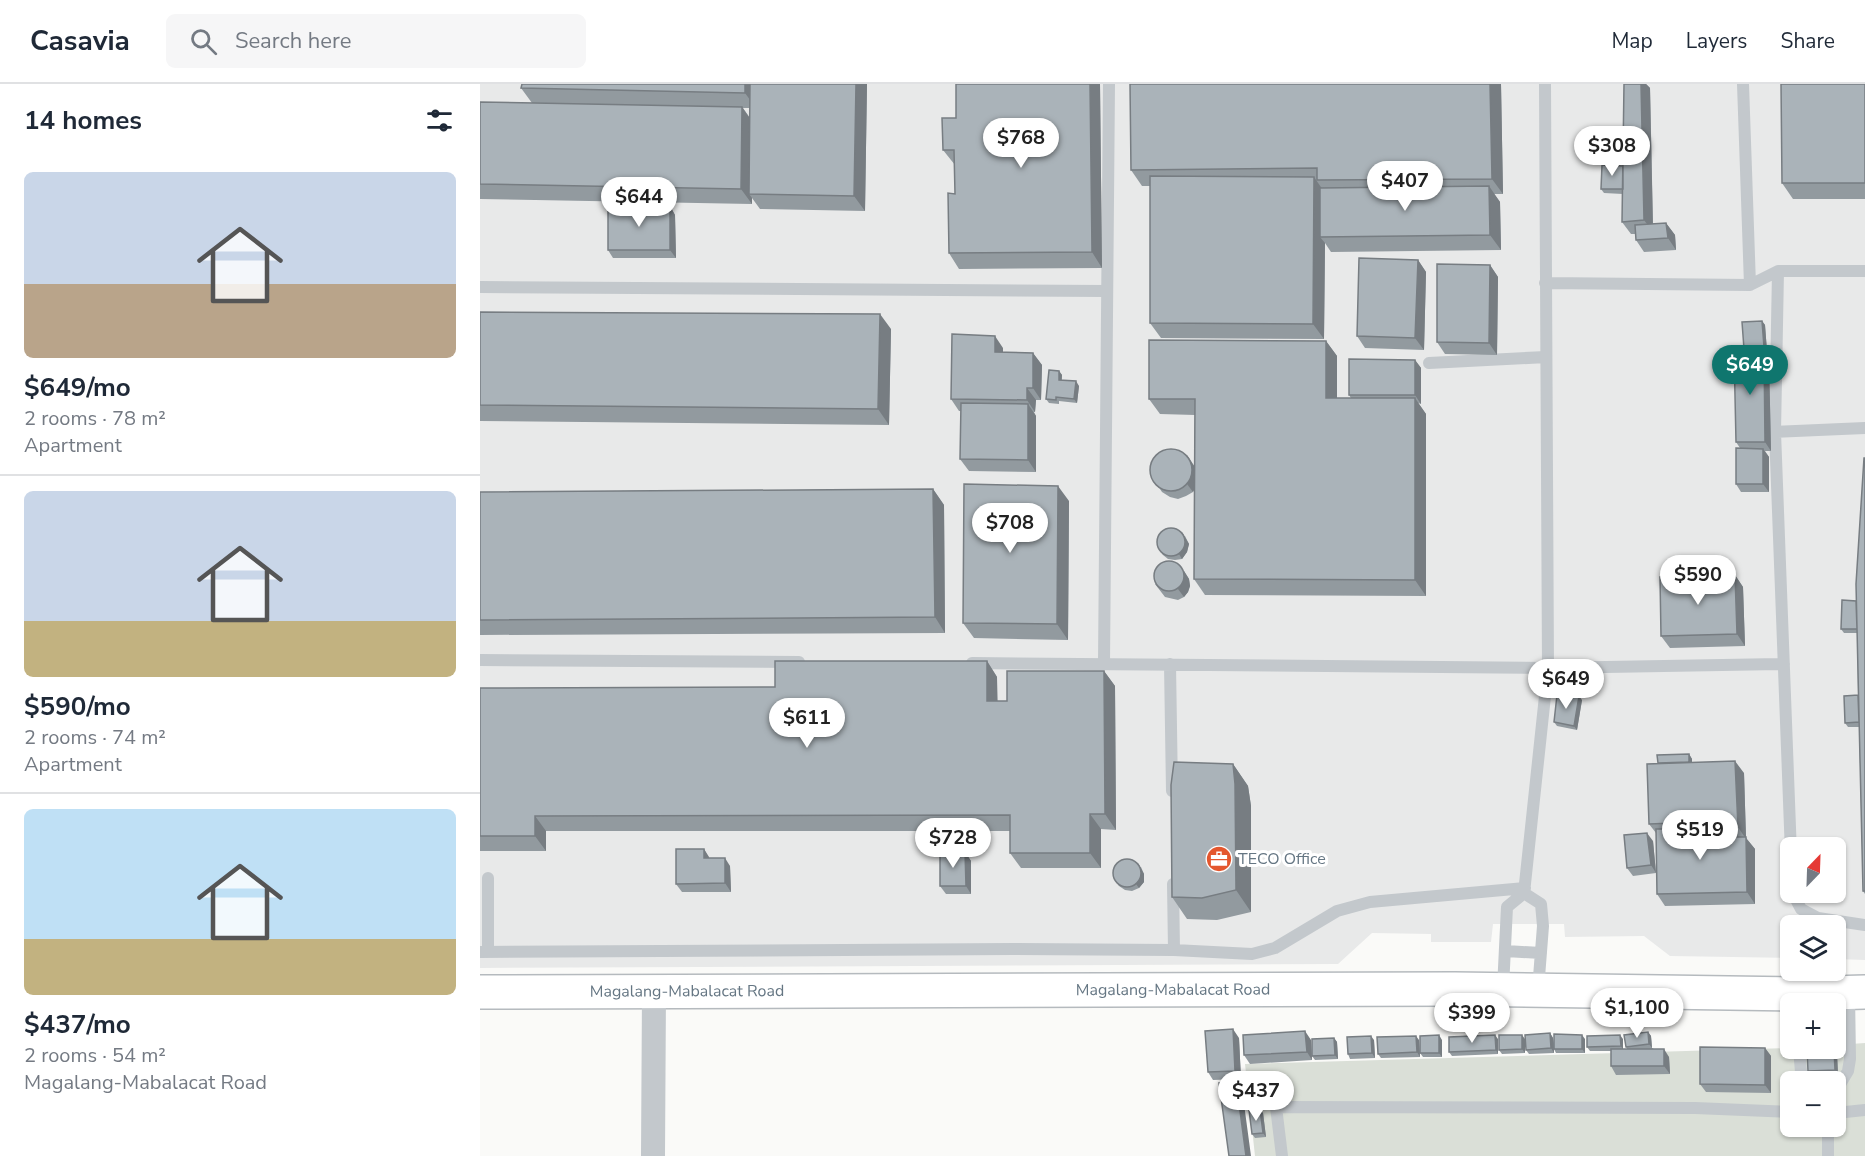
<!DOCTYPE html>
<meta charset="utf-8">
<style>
:root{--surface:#fff;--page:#f6f6f7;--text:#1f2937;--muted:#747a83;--line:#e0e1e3;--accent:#0f766e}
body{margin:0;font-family:"Nunito Sans",sans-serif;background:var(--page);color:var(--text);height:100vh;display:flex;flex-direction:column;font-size:22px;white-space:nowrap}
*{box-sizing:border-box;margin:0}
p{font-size:20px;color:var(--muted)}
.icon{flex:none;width:33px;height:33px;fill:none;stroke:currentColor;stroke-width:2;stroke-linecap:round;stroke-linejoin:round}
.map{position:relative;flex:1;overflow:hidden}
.panel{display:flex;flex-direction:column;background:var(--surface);width:480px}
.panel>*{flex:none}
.needle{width:39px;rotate:23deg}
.controls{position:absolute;left:1300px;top:753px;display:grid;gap:12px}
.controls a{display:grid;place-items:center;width:66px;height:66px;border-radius:9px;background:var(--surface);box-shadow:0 2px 4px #0004;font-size:30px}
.price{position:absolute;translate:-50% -51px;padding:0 14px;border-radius:21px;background:#fff;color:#222;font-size:20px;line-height:39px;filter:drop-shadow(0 2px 3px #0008)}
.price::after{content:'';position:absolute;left:50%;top:36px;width:18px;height:14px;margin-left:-9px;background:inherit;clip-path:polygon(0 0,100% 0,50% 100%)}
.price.selected{background:var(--accent);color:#fff}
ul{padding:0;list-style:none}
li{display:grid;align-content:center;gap:12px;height:318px;padding:0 24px}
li+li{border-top:2px solid var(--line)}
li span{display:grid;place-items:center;height:186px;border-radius:9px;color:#555}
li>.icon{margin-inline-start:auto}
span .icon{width:108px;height:108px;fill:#fffc;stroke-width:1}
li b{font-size:26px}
h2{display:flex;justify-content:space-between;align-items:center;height:72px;padding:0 24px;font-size:26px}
header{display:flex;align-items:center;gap:36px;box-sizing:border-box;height:84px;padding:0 30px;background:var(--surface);border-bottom:2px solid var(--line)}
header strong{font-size:28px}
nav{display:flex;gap:33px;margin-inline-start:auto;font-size:21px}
.search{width:420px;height:54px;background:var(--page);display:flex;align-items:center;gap:15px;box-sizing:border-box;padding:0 21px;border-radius:9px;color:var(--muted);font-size:22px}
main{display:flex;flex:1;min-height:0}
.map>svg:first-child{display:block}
.built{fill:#e8e9e9;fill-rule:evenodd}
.green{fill:#dadfd7;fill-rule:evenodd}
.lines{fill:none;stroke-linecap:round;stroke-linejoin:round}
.primary-casing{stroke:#b5babe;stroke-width:36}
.service{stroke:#c3c8cc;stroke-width:12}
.minor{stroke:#c3c8cc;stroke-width:24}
.primary{stroke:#fff;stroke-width:33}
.wall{fill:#929a9f;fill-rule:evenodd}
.shaded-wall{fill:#777d82}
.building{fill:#aab3b9;stroke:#777d82;stroke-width:1.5}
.labels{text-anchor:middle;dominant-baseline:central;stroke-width:6;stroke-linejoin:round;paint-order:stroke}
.poi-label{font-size:16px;fill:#657683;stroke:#fff;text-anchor:start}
.street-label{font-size:16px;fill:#657683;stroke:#fff}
</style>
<header>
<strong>Casavia</strong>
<div class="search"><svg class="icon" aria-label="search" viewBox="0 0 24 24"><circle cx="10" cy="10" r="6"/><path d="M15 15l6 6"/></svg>Search here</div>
<nav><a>Map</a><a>Layers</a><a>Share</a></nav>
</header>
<main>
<section class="panel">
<h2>14 homes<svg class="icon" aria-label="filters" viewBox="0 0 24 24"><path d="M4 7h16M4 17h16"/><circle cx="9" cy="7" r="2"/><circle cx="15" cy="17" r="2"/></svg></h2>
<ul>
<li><span style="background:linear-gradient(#c9d6e8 60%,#b9a48a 0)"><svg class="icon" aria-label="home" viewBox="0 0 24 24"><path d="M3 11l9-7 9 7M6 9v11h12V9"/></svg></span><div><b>$649/mo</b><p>2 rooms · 78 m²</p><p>Apartment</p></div></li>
<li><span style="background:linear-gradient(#c9d6e8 70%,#c2b280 0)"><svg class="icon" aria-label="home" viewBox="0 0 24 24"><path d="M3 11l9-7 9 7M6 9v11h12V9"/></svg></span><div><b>$590/mo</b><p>2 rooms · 74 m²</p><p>Apartment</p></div></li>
<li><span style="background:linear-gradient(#bfe0f5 70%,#c2b280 0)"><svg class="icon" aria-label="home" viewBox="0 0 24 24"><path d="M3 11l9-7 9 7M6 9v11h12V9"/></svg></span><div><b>$437/mo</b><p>2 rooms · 54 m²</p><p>Magalang-Mabalacat Road</p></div></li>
</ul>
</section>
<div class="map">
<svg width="1385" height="1072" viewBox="0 0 1385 1072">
<rect width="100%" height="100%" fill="#fafaf8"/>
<!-- built -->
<path class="built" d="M0,0H1385V876L1356,875V842H1311V874L1190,872L1164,852L1085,853L1084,840H1013L1011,858H951V850L892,849L858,880L0,884ZM1311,764H1356V808H1311Z"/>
<!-- green -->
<path class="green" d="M1385,959V1072H775L765,980L1311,964H1356V961ZM1311,998H1356V1042H1311Z"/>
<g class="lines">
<!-- primary casing -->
<g class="primary-casing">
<g id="primary">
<path id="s1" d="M0,908L975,905L1314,910L1385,908"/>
</g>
</g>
<!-- service -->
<path class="service" d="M1263,0L1270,201
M1298,187L1295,348L1311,770
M1065,199L1270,201L1298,187H1385
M0,203L626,207
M949,279L1066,273
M1295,348L1385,344
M0,576L319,578
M492,579L1068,584L1304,580
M624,579L629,0
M690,580L692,707
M693,800L694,866
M1312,808L1321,825L1338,834L1385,841
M1044,809L1061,820L1063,842L1058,906
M1026,867L1061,869
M0,868L532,865L694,866L772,870L795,864L857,827L890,818L1045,804
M8,868V794
M1023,904L1027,823L1044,809L1068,584L1065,0
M1319,964L1321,988L1329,998
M1356,1007L1368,987L1370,975L1369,909
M1356,1029L1385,1026
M1348,1042V1072
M802,1072L796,1023L1215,1024L1311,1028"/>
<!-- minor -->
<path class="minor" d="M173,1072L174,907"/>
<!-- primary -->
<use href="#primary" class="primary"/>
</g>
<!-- wall -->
<path class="wall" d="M387,0L385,127L280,125L272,114V120L0,115V18L52,19L41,4ZM263,24H270V34Z
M620,0L622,184L479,185L469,169L475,110V81L463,66L476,34Z
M650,0H1021L1023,110H1014L1020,118L1021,166L851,168L845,159L844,255L681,254L670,239V102H662L651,86Z
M1144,0H1166L1170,4L1173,140L1186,139L1195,151L1196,166L1164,168L1156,156L1155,150H1151L1142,138L1143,110L1124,109L1121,105L1143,81Z
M1385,0V115H1313L1302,99Z
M190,122L195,131L196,174H133L128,166Z
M938,176L946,188L944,266L885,264L877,252Z
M1010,181L1018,193L1017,271L965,270L957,258Z
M0,228L411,245L409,341L0,337Z
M1282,237L1285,241L1287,267L1285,268L1289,274L1291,367H1285L1289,373V408H1261L1256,400L1260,364L1256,358L1265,266L1264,265Z
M846,257L857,272V314H871L869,311L935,276L941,284V320L938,319L946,330V512L725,511L714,495V405L713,408L706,412L698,415L690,413L682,408L672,393L714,383L715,331L680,330L669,315Z
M523,264V268L553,269L562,281L561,316H556L555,328H554L556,332V388L489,387L480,375L481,327H479L471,315Z
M579,287L582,291V296L599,302L597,319L579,317V320L569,319L566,315Z
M1385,374V810L1383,807L1379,643H1368L1365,639L1378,611L1377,549H1364L1361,545L1376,517Z
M453,405L464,421L465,549L0,551V408Z
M589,417L588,556L494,554L483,539Z
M705,452L709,460L707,468L702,475L695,476L688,475L683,471L680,466Z
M704,487L709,495L710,502L708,508L704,513L698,516L685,513L675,500Z
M1255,491L1263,503L1265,562L1190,564L1181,552Z
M507,577L517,593V617H527L624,587L635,602L636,746L621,745V784H541L530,769V747H66V767H0V604L295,603Z
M1102,616L1097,646L1077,642L1074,638Z
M1209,670L1212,675V678L1264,689L1266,754L1275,765V820L1185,822L1177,810L1176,749L1169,740L1178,679Z
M753,680L768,702L771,722V828L737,836L707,835L692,813Z
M1173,757L1176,789L1153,792L1147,784Z
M224,765L229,774L250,782L251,808H202L196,800Z
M485,768L491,777V810H466L460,802Z
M661,783L664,790V798L659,804L652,807L645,806L639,802L636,797Z
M1168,948L1171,952L1172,964L1189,973L1190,990L1136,991L1131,982V967H1110L1107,963L1143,955V965H1147L1146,963Z
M1070,949L1073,954L1074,959L1105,955V969H1076L1074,965V969L1049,970L1046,966Z
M759,954L761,995L733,996L728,988Z
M854,954L857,958L858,975L835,976L832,972Z
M1018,955V970L972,972L969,968Z
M1045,955V969L1022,970L1019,966Z
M831,956L832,976L770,980L764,971Z
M894,956L895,974L870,975L868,970Z
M939,956L940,973L901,974L898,970Z
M962,956V973H943L940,969Z
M1285,964L1291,972V1009L1226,1008L1220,1000Z
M1354,965L1357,970L1358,990L1331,991L1328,987Z
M783,1029L786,1053L775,1054L772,1050Z"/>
<!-- shaded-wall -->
<path class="shaded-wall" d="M265,0H276V24L265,9Z
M376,0H387L385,127L374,112Z
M610,0H620L622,184L612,168Z
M1010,0H1021L1023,110L1012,95Z
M1161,0H1166L1170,4L1173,148L1164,136Z
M262,23L273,39L269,110L272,114V120L261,105Z
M834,93L845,109L840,153L845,159L844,255L833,240Z
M1009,102L1020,118L1021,166L1010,151Z
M190,122L195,131L196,174L190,166Z
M1186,139L1195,151L1196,166L1188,154Z
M938,176L946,188L944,266L935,254Z
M1010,181L1018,193L1017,271L1009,259Z
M400,230L411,245L409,341L398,325Z
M1282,237L1285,241L1287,267L1284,263Z
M515,252L523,264V280L515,268Z
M846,257L857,272V329L846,314Z
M1284,266L1289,274L1291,367L1285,358Z
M553,269L562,281L561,316L553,304Z
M935,276L941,284V320L935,311Z
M579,287L582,291L581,300L579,296Z
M596,297L599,302L597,319L594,315Z
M547,304L556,316L555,328L547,316Z
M935,314L946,330V512L935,496Z
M548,320L556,332V388L548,376Z
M1283,365L1289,373V408L1283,400Z
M707,371L717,386V401L713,408L707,400Z
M578,402L589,417L588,556L577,540Z
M453,405L464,421L465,549L455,533Z
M702,448L709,460L707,468L702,475L699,470Z
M704,487L709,495L710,502L708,508L704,513L698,505Z
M1255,491L1263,503L1265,562L1257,550Z
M507,577L517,593L518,633L507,617Z
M624,587L635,602L636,746L625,730Z
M1099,612L1102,616L1097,646L1094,642Z
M1209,670L1212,675V685L1209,681Z
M1255,677L1264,689L1266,754L1275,765V820L1267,808L1266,755L1258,743Z
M753,680L768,702L771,722V828L756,806Z
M610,730L621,745V784L610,769Z
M55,732L66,747V767L55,752Z
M1167,749L1173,757L1176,789L1171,781Z
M224,765L229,773L230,782L224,774Z
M485,768L491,777V810L486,802Z
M245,774L250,782L251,808L245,799Z
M658,779L664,790V798L659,804L656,800Z
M753,945L759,954L761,995L755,987Z
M825,947L831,956L832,976L827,968Z
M1168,948L1171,952L1172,964L1169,960Z
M1070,949L1073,954L1074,969L1071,964Z
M959,951L962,956V973L959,969Z
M1015,951L1018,955V970L1016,966Z
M1042,951L1045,955V969L1042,965Z
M1102,951L1105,955V969L1102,965Z
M1140,951L1143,955V966L1141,962Z
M891,952L894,956L895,974L892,969Z
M936,952L939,956L940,973L937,968Z
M854,954L857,958L858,975L855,971Z
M1285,964L1291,972V1009L1285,1001Z
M1184,965L1189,973L1190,990L1184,982Z
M1354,965L1357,970L1358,990L1355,986Z
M756,997L762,1005L771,1072H766Z
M780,1025L783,1029L786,1053L783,1049Z"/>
<!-- building -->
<path class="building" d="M42,0H265V9L41,4Z
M270,0H376L374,112L269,110Z
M476,0H610L612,168L469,169L468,109L475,110L474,66H463L462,34H476Z
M650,0H1010L1012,95L837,96V84L651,86Z
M1144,0H1161L1164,136L1142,138Z
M1301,0H1385V99H1302Z
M0,18L262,23L261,105L0,100Z
M1122,81L1143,82V105H1121Z
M670,92L834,93L833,240L670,239Z
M1009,102L1010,151L840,153V104Z
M128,122H190V166H128Z
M1186,139L1188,154L1156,156L1155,141Z
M879,174L938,176L935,254L877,252Z
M957,180L1010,181L1009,259L957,258Z
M0,228L400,230L398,325L0,321Z
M1282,237L1284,263L1264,265L1262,238Z
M472,250L515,252V268L553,269V304H547V316L471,315Z
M669,256L846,257V314H935V496L714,495L715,315H669Z
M1254,266H1284L1285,358H1256Z
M869,275L935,276V311H869Z
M569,286L579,287V296L596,297L594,315L576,313V316L566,315Z
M481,319L548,320V376L480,375Z
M1256,364L1283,365V400H1256Z
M670 386a21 21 0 1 1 42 0a21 21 0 1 1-42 0Z
M1384,374H1385V807H1383L1376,500Z
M484,400L578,402L577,540L483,539Z
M453,405L455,533L0,536V408Z
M677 458a14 14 0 1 1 28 0a14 14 0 1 1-28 0Z
M674 492a15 15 0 1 1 30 0a15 15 0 1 1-30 0Z
M1255,491L1257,550L1181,552L1180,493Z
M1362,516L1376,517L1377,545H1361Z
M295,577H507V617H527V587H624L625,730H610V769H530V731L55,732V752H0V604L295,603Z
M1077,611L1099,612L1094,642L1074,638Z
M1378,611L1379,638L1365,639L1364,612Z
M1209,670V678L1178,679L1177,671Z
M1255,677L1258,743L1220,744V738L1169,740L1167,680Z
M694,678L753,680L755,700L756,806L722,814L692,813L691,701Z
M1217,741V748L1252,747V753H1266L1267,808L1177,810L1176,745H1190V742Z
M1167,749L1171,781L1147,784L1144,751Z
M196,765H224V774H245V799L196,800Z
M460,768H485L486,802H460Z
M633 789a14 14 0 1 1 28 0a14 14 0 1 1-28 0Z
M753,945L755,987L728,988L725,947Z
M825,947L827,968L764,971L763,951Z
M1168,948L1169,960L1146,963L1144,951Z
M1070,949L1071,964L1046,966L1045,951Z
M1074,950L1102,951V965H1074Z
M959,951V969H940V952Z
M1015,951L1016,966L969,968V953Z
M1019,951H1042V965L1019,966Z
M1140,951L1141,962L1107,963V952Z
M891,952L892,969L868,970L867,953Z
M936,952L937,968L898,970L897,953Z
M854,954L855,971L832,972V955Z
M1220,963L1285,964V1001L1220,1000Z
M1131,965H1184V982H1131Z
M1354,965L1355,986L1328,987L1327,966Z
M756,997L766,1072H749L739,999Z
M780,1025L783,1049L772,1050L769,1026Z"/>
<!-- icons -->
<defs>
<g id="office-disc" transform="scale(1.35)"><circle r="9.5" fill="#e4572e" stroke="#fff"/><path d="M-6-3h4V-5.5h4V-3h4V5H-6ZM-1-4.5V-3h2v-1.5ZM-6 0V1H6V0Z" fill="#fff"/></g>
</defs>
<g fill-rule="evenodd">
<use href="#office-disc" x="739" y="775"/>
</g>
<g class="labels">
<!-- poi labels -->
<g class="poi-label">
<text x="758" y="775">TECO Office</text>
</g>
<!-- street labels -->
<g class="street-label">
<text stroke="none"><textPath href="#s1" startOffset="693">Magalang-Mabalacat Road</textPath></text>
<text stroke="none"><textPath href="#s1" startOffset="207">Magalang-Mabalacat Road</textPath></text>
</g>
</g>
</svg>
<div class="controls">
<a><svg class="needle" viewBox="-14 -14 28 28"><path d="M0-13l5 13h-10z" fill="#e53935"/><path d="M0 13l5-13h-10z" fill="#747a83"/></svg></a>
<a><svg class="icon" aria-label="layers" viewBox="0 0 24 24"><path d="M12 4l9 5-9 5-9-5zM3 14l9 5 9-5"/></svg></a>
<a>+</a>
<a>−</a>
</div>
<b class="price" style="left:541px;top:85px">$768</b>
<b class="price" style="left:1132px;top:93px">$308</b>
<b class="price" style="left:925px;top:128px">$407</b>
<b class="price" style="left:159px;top:144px">$644</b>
<b class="price selected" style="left:1270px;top:312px">$649</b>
<b class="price" style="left:530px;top:470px">$708</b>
<b class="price" style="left:1218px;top:522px">$590</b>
<b class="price" style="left:1086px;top:626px">$649</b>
<b class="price" style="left:327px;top:665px">$611</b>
<b class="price" style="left:1220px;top:777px">$519</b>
<b class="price" style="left:473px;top:785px">$728</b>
<b class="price" style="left:1157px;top:955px">$1,100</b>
<b class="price" style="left:992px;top:960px">$399</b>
<b class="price" style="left:776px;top:1038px">$437</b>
</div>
</main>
